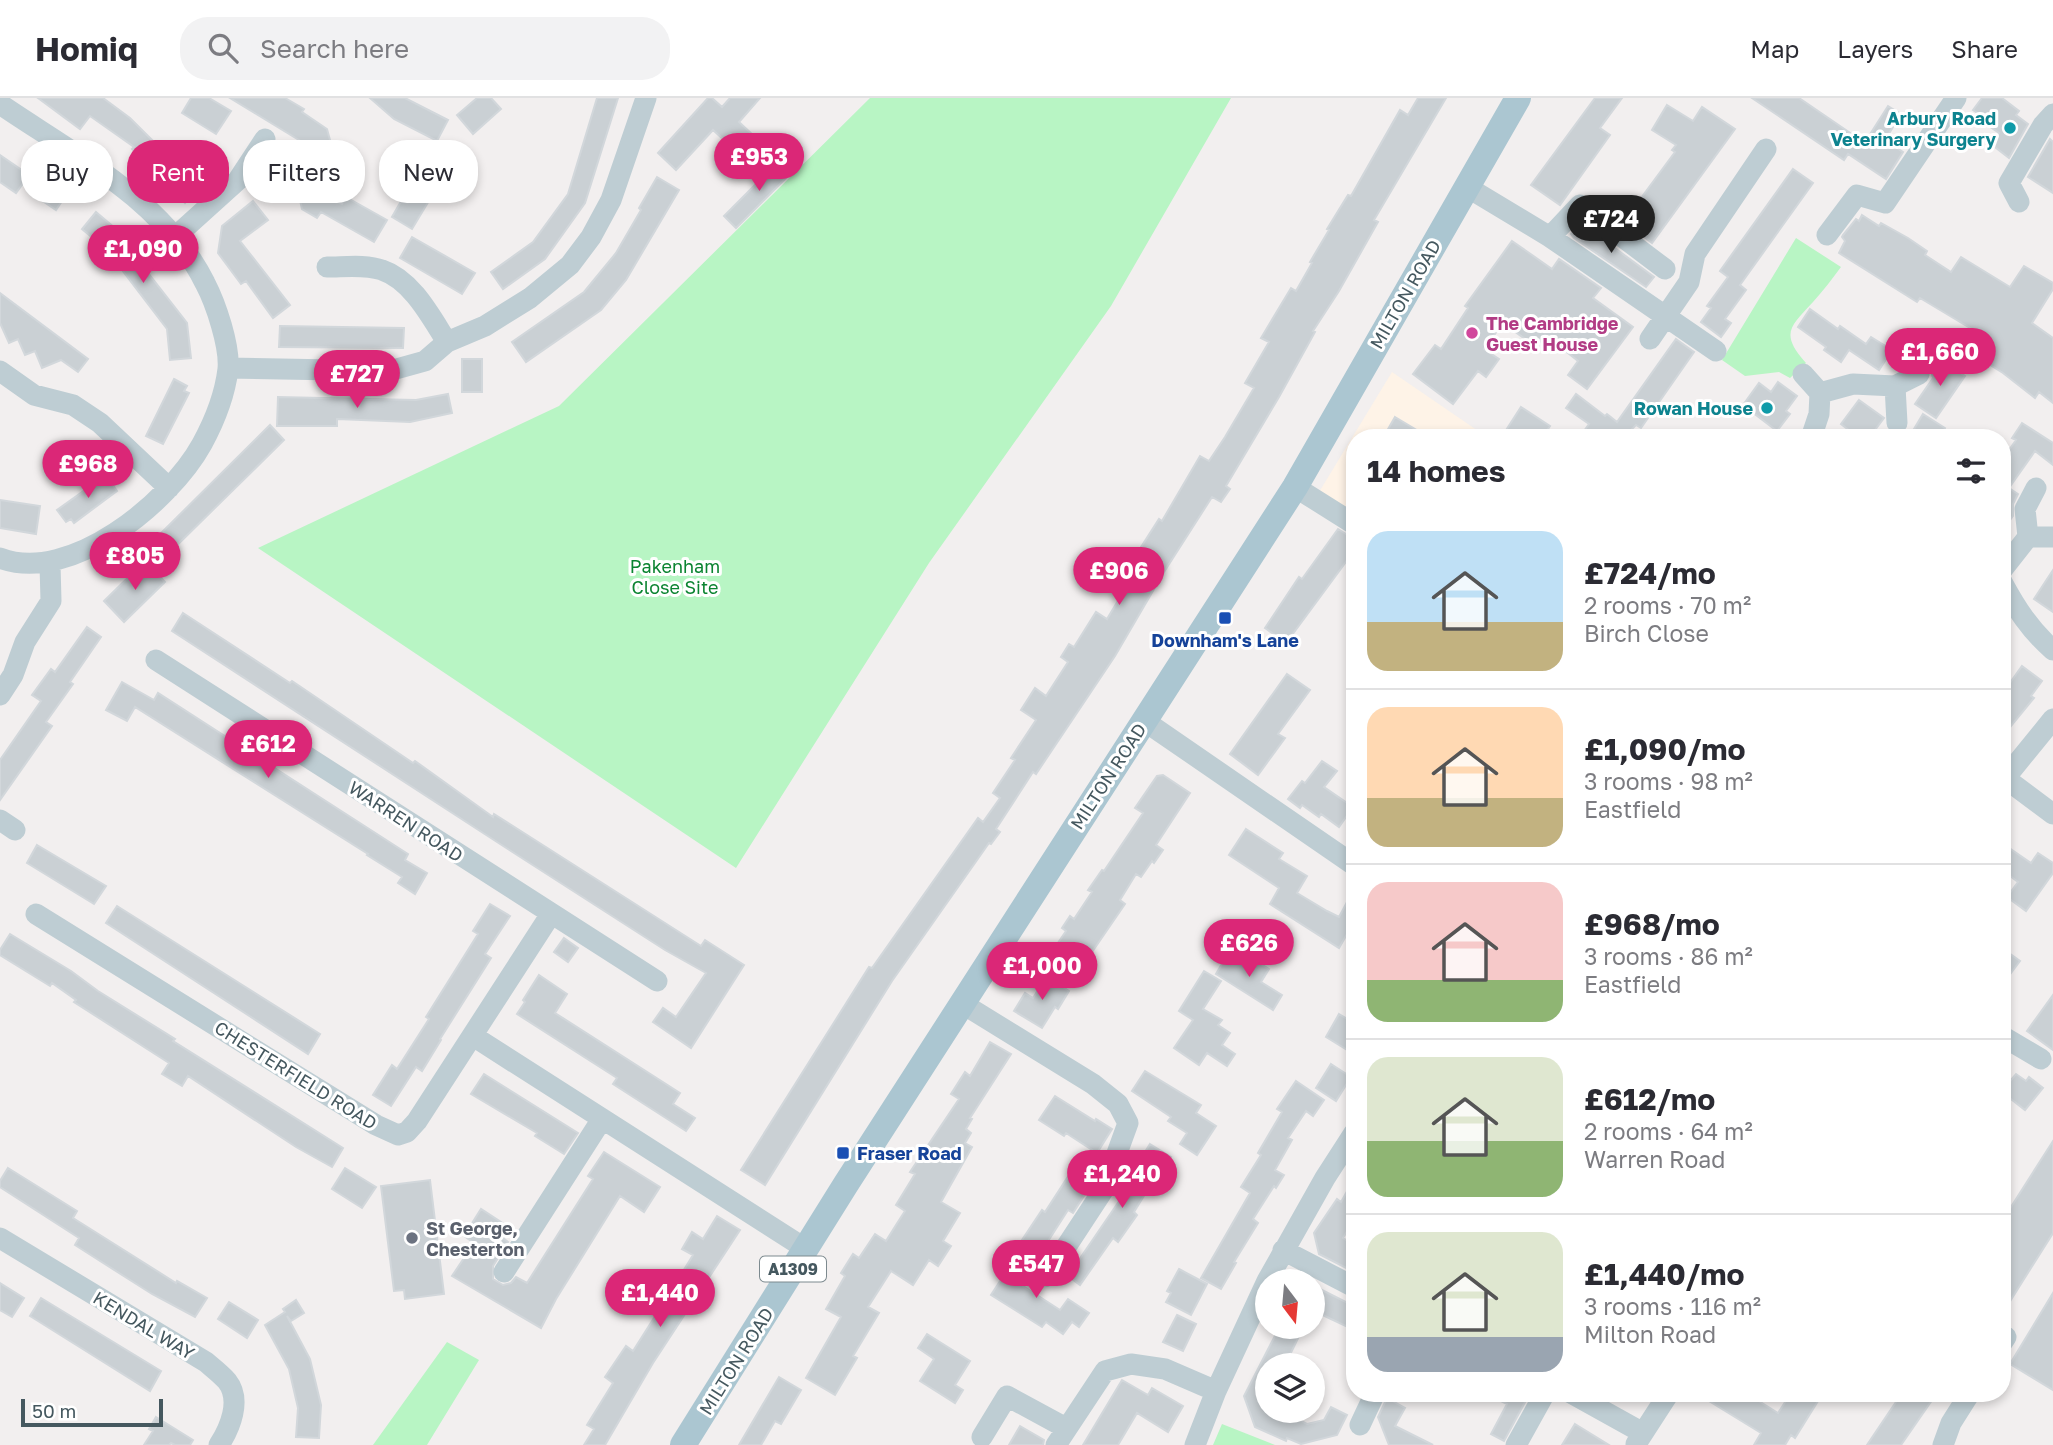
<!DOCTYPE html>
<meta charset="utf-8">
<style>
:root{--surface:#fff;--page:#f2f2f3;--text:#2b2b33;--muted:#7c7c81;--line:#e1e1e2;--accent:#db2777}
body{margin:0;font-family:"Golos Text",sans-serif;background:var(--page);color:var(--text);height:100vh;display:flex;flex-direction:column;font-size:26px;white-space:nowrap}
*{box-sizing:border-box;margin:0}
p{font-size:23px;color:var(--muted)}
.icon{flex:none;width:38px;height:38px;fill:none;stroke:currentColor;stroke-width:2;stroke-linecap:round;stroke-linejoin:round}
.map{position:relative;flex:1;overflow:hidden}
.side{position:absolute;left:1346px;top:331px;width:665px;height:973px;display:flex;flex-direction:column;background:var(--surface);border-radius:28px;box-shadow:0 4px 10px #0003}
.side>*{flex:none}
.top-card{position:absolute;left:21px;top:42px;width:665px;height:63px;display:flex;gap:14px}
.needle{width:46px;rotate:164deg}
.fabs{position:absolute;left:1255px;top:1171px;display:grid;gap:14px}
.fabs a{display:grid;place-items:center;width:70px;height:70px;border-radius:50%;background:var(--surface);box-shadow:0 4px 10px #0003;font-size:35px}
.scale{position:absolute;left:21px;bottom:18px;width:142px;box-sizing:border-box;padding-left:7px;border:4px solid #45585f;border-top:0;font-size:19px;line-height:24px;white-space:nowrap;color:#45585f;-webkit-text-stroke:5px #fff;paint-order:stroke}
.price{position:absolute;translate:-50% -60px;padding:0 16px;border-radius:24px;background:var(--accent);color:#fff;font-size:23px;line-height:46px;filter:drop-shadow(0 2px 4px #0008)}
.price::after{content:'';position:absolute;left:50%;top:42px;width:21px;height:16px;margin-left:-10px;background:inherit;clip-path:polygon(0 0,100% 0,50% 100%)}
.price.active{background:#222;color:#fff}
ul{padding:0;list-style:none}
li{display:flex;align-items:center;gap:21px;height:175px;padding:0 21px}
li+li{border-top:2px solid var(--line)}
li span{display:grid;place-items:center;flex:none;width:196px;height:140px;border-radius:21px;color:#555}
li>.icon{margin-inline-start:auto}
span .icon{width:84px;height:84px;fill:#fffc;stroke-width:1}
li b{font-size:30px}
h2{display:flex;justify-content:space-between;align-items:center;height:84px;padding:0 21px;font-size:30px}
.pill{padding:0 24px;border-radius:28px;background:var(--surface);box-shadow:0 4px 10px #0003;font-size:24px;line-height:63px}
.pill.active{background:var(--accent);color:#fff}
header{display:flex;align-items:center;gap:42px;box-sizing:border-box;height:98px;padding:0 35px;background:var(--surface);border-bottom:2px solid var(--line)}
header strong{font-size:33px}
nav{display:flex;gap:38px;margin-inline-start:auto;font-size:24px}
.search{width:490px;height:63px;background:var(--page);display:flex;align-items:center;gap:18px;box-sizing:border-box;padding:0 24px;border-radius:28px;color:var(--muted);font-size:26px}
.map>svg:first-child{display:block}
.commercial{fill:#fef3e7}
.green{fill:#b8f5c4}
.building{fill:#cad0d4;stroke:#d2d7db;stroke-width:2}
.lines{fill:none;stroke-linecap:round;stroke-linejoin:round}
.minor{stroke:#becdd3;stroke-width:21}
.major{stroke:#abc6d1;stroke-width:26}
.culture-dot{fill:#0f9aa8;stroke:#fff;stroke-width:2.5}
.hotel-dot{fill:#d1479c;stroke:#fff;stroke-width:2.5}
.transit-dot{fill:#1a4fb4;stroke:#fff;stroke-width:2.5}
.worship-dot{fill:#6b7280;stroke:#fff;stroke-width:2.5}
.labels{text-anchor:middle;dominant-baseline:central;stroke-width:6;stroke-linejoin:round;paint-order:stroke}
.shield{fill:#fff;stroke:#7d8a8f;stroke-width:2}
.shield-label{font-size:16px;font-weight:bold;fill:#45585f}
.culture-label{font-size:18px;font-weight:bold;fill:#0d838f;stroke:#fff;text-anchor:end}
.street-label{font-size:18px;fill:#45585f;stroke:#fff}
.hotel-label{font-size:18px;font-weight:bold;fill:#b23c85;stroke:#fff;text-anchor:start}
.park-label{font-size:18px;fill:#0b8431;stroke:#fff}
.transit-label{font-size:18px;font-weight:bold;fill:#164399;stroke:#fff}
.worship-label{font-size:18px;font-weight:bold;fill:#5b616d;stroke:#fff;text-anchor:start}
</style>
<header>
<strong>Homiq</strong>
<div class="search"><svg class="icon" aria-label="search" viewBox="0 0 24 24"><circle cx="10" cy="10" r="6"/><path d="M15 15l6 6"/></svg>Search here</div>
<nav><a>Map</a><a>Layers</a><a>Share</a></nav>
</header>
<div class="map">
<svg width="2053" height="1347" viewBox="0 0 2053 1347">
<rect width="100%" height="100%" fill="#f2efef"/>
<!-- commercial -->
<path class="commercial" d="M1392,274L1487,339L1354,340V436L1313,404Z"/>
<!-- green -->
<path class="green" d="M870,0H1231L1111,208L929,465L736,770L258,450L559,308Z
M1796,140L1841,169C1832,181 1823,193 1813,204C1791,228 1779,235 1806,265L1790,280L1779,274L1745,278L1722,262Z
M447,1244L479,1262L427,1347H373Z
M1222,1326L1275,1347H1213Z"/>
<!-- building -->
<path class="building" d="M38,0H103L130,20L157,47L153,50L185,82L188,79L199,90L185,105L170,90L167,93L144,70L147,66L132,51L134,49L90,18L80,31Z
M191,0H209L231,13L216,36L182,15Z
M230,0H285L304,11L302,14L327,31L335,60L321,83L324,95L342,106L346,99L387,122L374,144L321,114L317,120L302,111L295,80L312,50Z
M370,0H405L448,22L437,43L394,21Z
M477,0H491L501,11L473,36L457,17Z
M597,0H618L585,105L545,161L503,191L491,174L533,144L568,96Z
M708,0H712L722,9L730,0H760L739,24L753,37L737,54L713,32L676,72L658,55Z
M1418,0H1446L1374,122L1378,124L1339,193L1313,233L1315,234L1279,299L1226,388L1230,391L1221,404L1212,399L1164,474L1115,558L1036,676L1033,674L996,731L1000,734L991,746L989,745L892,883L765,1087L741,1072L869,869L872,870L978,720L983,724L1000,700L993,695L1015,662L1011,660L1036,622L1021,612L1035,590L1046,598L1068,564L1061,559L1069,546L1074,549L1096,514L1107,521L1143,461L1136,457L1159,421L1162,423L1200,358L1209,363L1225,339L1254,290L1245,285L1269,244L1261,240L1291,190L1296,193L1312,165L1310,164L1329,132L1327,131L1348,97L1351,98L1400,12L1408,17Z
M1595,0H1622L1600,30L1610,37L1560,107L1531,87Z
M1752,0H1799L1862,43L1865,39L1867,41L1888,8L1901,16L1885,42L1903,54L1886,81L1848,56L1844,62Z
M1982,0H2002L2019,13L2016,17L2028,26L2009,60L1991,46L1999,35L1983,24L1982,18L1973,12Z
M1667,7L1693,23L1702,9L1735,31L1652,145L1624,123L1675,54L1672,52L1676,47L1652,32Z
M2050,41L2053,44V95L2028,79Z
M0,57L29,77L16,95L0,84Z
M782,60L794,72L736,130L724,118Z
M1793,71L1813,85L1740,187L1746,192L1725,221L1731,225L1721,239L1701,224L1711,210L1707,208L1728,179L1720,173Z
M40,75L68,94L56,112L28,93Z
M415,79L436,91L412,131L392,119Z
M657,79L679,92L626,182L601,212L526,264L512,244L584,194L616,155L641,112L639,110Z
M253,103L268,122L240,143L290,207L273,220L246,183L241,186L218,155L222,128Z
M96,114L122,136L120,139L187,225L191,260L170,262L167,231L106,151L82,131Z
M1862,117L1879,128L1881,125L1908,140L1927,153L1925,157L1951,174L1961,159L2010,189L2024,168L2053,185V191L2032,225L2053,240V305L2039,294L2035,300L2003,275L1969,254L1980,236L1920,200L1917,204L1839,155L1845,143L1842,139L1843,137L1856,121L1859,123Z
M1581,125L1654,179L1646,189L1574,140L1571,136Z
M412,139L475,175L462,196L400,160Z
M1512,143L1552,171L1559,161L1601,190L1593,200L1633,229L1587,291L1568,277L1578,263L1545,237L1536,249L1503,225L1484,251L1499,261L1486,279L1478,273L1453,306L1413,276L1435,247L1441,251L1468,210L1465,208Z
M0,195L88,261L78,274L61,262L42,270L35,253L25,257L18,241L9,245L0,225Z
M1810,211L1838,231L1840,228L1866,246L1871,239L1892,252L1879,272L1849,252L1841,264L1824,252L1826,249L1798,229Z
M280,228L404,230L403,250L279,249Z
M1676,241L1694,254L1641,330L1636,327L1630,333L1639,340H1579L1589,326L1566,310L1576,296L1605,318L1607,316L1617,324Z
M462,261H482V294H462Z
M1940,261L1965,278L1936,320L1915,306L1933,280L1931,273Z
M174,281L187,288L184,293L189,295L163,346L146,338Z
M1778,284L1797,298L1786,313L1790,316L1777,333L1743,307L1759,285L1771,294Z
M448,296L452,315L410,324L337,321V328H277L278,299L416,302Z
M1859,302L1884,320L1869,340H1859L1841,326Z
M1521,309L1550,328L1542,340H1501Z
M1923,316L1945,330L1940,340H1928L1914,331Z
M1395,319L1430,340H1383Z
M2022,325L2053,345V367L2035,353L2009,390L2018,396L2013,406V418L2002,433V362L2016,342L2012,340Z
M270,327L284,342L162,462L148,448Z
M106,377L117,393L74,425L71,421L66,424L57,412Z
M0,402L40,408L36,436L0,430Z
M1338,431L1354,441V453L1286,545L1265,530L1299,479L1302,481Z
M145,463L165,484L124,524L104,503Z
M2053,472V514L2034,501Z
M183,515L290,585L292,583L413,665L415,663L493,719L494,716L701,848L705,842L744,867L691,950L653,924L663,910L676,919L706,875L665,852L497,744L172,533Z
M87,529L101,539L70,584L73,586L46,624L52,628L0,702V662L41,603L32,597L51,571L55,574Z
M2022,568L2042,583L2031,598L2034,600L2002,639V596Z
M1287,576L1310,592L1278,636L1285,640L1258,677L1230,656Z
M122,584L154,602L158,595L408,756L405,762L427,775L415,796L398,785L402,779L367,757L368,756L135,609L127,623L106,612Z
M1322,663L1337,673L1324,689L1353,709L1339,729L1321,716L1319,719L1302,707L1300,710L1288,701L1302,683L1305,685Z
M1163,677L1190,695L1156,747L1163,752L1154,765L1152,763L1141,779L1136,776L1120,802L1125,806L1088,860L1077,853L1058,881L1041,870L1066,833L1062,830L1070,818L1074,821L1092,794L1088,792L1102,772L1104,773L1143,715L1135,710L1157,678Z
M1246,731L1283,755L1279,761L1307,778L1297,795L1327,813L1339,819L1354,791V824L1339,850L1270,806L1279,790L1229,757Z
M2002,745L2031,765L2038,755L2053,765V775L2026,813L2007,799L2018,784L2002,772Z
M37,747L106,788L94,806L27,765Z
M490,806L510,818L485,856L491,860L440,941L441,942L422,973L416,969L391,1008L373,997L392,967L397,971L429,921L426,919L478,836L473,833Z
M117,808L320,936L308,956L106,825Z
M10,836L71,873L98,893L175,941L173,943L343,1050L332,1069L296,1049L188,978L182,988L162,976L169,965L74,904L76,902L52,885L50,888L0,857V852Z
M564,840L578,850L568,864L554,854Z
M2002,850L2020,863L2002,887Z
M1241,853L1269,871L1261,884L1282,897L1273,912L1216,876L1226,859L1234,864Z
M1204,873L1221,883L1203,911L1222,922L1218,927L1230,935L1222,947L1235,956L1227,968L1207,955L1199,967L1174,950L1193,922L1179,913Z
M539,877L567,896L555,915L680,995L673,1006L695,1020L686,1033L613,986L617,980L517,916L525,904L523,902Z
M1047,878L1069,893L1058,911L1055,909L1042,930L1014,913L1025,895L1033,900Z
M2053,897V952L2027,933Z
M1339,916L1354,925V944L1349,953L1326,939Z
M990,944L1011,956L970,1020L972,1021L966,1031L971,1035L965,1045L972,1049L941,1104L960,1115L943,1143L951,1148L938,1168L929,1162L913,1187L891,1173L868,1209L879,1215L853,1258L857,1260L835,1297L806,1280L841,1219L826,1211L845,1178L841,1175L853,1156L859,1160L875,1136L886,1143L896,1127L905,1113L896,1107L915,1076L910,1074L959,1001L951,996L965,974L970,978Z
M1331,966L1351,979L1336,1003L1316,990Z
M1145,973L1201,1007L1196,1015L1216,1028L1197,1057L1180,1046L1187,1035L1168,1023L1171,1019L1132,993Z
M2002,975L2011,982L2016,976L2026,983L2029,979L2043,990L2025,1012L2002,994Z
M484,976L578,1035L564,1056L535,1038L537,1035L471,996Z
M1296,983L1324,1002L1313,1018L1306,1013L1288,1040L1292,1042L1275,1072L1284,1077L1276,1090L1274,1088L1253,1121L1258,1125L1234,1164L1236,1165L1221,1191L1201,1180L1250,1095L1241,1089L1261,1057L1258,1055L1282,1014L1277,1011Z
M1055,998L1095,1023L1096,1021L1112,1031L1097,1055L1066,1035L1064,1038L1039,1022Z
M2053,1043V1135L2002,1216V1123Z
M1150,1046L1171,1059L1161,1076L1158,1075L1134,1114L1137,1117L1118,1144L1113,1140L1080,1187L1068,1178L1126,1093L1122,1091Z
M604,1054L660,1089L644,1114L620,1098L556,1201L541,1230L452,1178L474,1145L464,1138L481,1111L510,1130L503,1140L508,1144L493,1168V1181L503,1187L511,1185L516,1179L527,1185L593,1081L588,1078Z
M8,1070L77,1113L73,1120L176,1185L177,1183L207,1200L195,1219L152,1196L75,1147L79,1140L0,1089V1083Z
M345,1070L376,1089L362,1110L332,1091Z
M1071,1074L1091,1087L1073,1115L1068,1112L1041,1154L1022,1142L1042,1112L1045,1114Z
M1354,1081V1122L1343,1140L1354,1147V1174L1319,1156L1314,1135L1337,1101L1341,1104Z
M430,1082L444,1196L405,1201L404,1192L394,1193L381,1088Z
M717,1118L740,1132L653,1265L605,1347H584L594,1331L587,1327L613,1285L605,1279L626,1248L633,1253L666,1201L693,1157L682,1151L692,1134L703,1141Z
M1027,1156L1040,1164L1023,1188L1060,1212L1068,1201L1089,1215L1079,1229L1072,1224L1063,1236L1046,1224L1042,1229L991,1197L1002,1180L1008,1183Z
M1179,1171L1207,1186L1191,1217L1166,1204L1171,1195L1167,1193Z
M0,1185L24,1200L12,1219L0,1212Z
M1312,1187L1354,1208V1232L1312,1212Z
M2053,1195V1292L2010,1266Z
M41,1200L161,1273L150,1293L30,1218Z
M296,1202L304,1215L291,1223L287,1218L310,1261L321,1307L319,1340L296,1339L298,1310L289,1271L265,1227L285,1214L283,1211Z
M229,1204L258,1222L247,1240L218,1221Z
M1177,1217L1196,1226L1183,1253L1163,1244Z
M1280,1228H1304L1285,1267H1267V1312H1281L1307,1326L1324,1322L1331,1309L1347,1317L1337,1337L1301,1346L1287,1340L1286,1343L1255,1329L1244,1298Z
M927,1236L970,1263L955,1287L963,1292L955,1305L920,1283L934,1261L918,1250Z
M779,1279L801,1292L781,1326L775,1323L761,1347H739Z
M1122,1282L1148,1297L1152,1290L1183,1308L1168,1334L1137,1315L1118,1347H1083Z
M1485,1295H1530L1504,1343L1491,1336L1507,1306Z
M1696,1295H1746L1778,1315L1791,1295H1823L1795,1340L1791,1337L1785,1347H1754L1761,1335Z
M1902,1295H1937L1901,1347H1867Z
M1387,1300L1405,1310L1395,1328L1433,1347H1389L1378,1319Z
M156,1319L193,1342L190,1347H175L171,1345L169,1347H144L153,1333L149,1331Z
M1575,1326L1609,1347H1562Z
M1020,1328L1044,1342L1043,1347H1009Z"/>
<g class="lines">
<!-- minor -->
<path class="minor" d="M0,6C73,56 164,102 205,185C216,206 230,248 228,271C225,296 214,324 202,346C170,404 70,487 0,460
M1467,89L1550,139L1716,253
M2019,104L2009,85L2043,27L2053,16
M1827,137L1857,97L1885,105L1956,0
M176,138L238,82L265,41
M1550,139L1580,107L1665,171
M327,169C344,169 366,166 382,172C412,182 431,219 447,244
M1650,241L1689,184L1695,156L1766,51
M228,270L389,273L425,263L447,244L485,228L530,200L570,167L591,139L611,102L646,0
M0,273L34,297L73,307L100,325L169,390
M1803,276L1820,295L1853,286L1895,288L1919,276
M1895,288L1897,325
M1811,340L1819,316L1820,295
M1295,389L1354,426
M2036,390L2025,411L2028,439H2053
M2002,472L2028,439
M2002,484C2016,510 2030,532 2053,552
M156,562L657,883
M0,597L13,577L25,544L51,503L50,466
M1143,622L1354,767
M2002,678L2053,716
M2005,680L2053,621
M0,722L15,732
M36,816L376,1027L398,1037L407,1034L417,1023L551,816
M963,906L1093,986L1118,1006L1128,1025L1104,1091L1047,1178
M473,938L806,1151
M2002,938L2041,961
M0,1140L206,1264C213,1270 221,1276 227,1283C242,1302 230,1330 219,1347
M1283,1152L1354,1189
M504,1174L602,1021
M1267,1183L1325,1080L1354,1035
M2002,1245L2006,1239
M1571,1295L1643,1335
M1360,1327L1375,1295
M982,1339L1007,1298L1066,1330
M1636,1346L1669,1295
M1056,1347L1105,1273L1131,1266L1165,1271L1216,1293
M1195,1347L1216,1293L1267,1183
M1516,1347L1545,1295
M1943,1347L1951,1325L1970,1295"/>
<!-- major -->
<path class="major" d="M683,1347L846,1086L1295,389L1518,0"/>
</g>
<!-- markers -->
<g class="culture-dot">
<circle cx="2010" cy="30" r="7"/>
<circle cx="1767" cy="310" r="7"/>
</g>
<circle class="hotel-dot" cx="1472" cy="235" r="7"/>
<g class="transit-dot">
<rect x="1218" y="513" width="14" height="14" rx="3.5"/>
<rect x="836" y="1048" width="14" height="14" rx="3.5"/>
</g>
<circle class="worship-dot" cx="412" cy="1140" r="7"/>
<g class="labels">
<!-- shield labels -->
<rect class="shield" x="760" y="1158.5" width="66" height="25" rx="5"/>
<g class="shield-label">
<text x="793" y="1171">A1309</text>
</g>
<!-- culture labels -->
<g class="culture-label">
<text x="1996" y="20">Arbury Road<tspan x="1996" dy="21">Veterinary Surgery</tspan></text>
<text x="1753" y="310">Rowan House</text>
</g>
<!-- street labels -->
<g class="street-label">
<text transform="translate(1405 196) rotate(-60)">MILTON ROAD</text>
<text transform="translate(1108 678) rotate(-57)">MILTON ROAD</text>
<text transform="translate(406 723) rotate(33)">WARREN ROAD</text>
<text transform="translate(296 977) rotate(32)">CHESTERFIELD ROAD</text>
<text transform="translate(144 1227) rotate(31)">KENDAL WAY</text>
<text transform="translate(736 1263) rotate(-58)">MILTON ROAD</text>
</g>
<!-- hotel labels -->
<g class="hotel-label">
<text x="1486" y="225">The Cambridge<tspan x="1486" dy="21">Guest House</tspan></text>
</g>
<!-- park labels -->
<g class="park-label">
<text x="675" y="468">Pakenham<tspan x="675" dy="21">Close Site</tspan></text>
</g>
<!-- transit labels -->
<g class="transit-label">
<text x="1225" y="542">Downham's Lane</text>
<text x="857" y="1055" text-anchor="start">Fraser Road</text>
</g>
<!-- worship labels -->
<g class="worship-label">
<text x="426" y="1130">St George,<tspan x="426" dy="21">Chesterton</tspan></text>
</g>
</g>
</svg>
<div class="fabs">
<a><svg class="needle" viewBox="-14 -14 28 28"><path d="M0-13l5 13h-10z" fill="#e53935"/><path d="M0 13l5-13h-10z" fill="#7c7c81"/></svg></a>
<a><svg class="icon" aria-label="layers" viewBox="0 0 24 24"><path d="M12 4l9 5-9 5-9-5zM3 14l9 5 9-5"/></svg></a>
</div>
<div class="scale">50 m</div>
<b class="price" style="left:759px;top:95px">£953</b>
<b class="price active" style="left:1611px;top:157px">£724</b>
<b class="price" style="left:143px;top:187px">£1,090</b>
<b class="price" style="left:1940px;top:290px">£1,660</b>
<b class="price" style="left:357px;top:312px">£727</b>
<b class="price" style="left:88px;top:402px">£968</b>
<b class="price" style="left:135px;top:494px">£805</b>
<b class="price" style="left:1119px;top:509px">£906</b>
<b class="price" style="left:268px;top:682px">£612</b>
<b class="price" style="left:1249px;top:881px">£626</b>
<b class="price" style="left:1042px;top:904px">£1,000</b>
<b class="price" style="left:1122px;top:1112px">£1,240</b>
<b class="price" style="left:1036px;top:1202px">£547</b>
<b class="price" style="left:660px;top:1231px">£1,440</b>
<div class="top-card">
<a class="pill">Buy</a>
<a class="pill active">Rent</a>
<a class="pill">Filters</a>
<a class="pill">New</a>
</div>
<section class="side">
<h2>14 homes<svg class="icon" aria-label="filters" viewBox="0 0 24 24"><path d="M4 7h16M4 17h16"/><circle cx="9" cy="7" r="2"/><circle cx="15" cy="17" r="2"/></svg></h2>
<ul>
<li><span style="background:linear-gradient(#bfe0f5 65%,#c2b280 0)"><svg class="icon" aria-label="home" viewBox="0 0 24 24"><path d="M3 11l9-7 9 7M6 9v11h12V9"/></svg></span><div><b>£724/mo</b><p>2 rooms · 70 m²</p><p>Birch Close</p></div></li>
<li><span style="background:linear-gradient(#ffd9b3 65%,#c2b280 0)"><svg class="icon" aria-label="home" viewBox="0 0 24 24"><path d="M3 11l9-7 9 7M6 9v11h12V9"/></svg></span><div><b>£1,090/mo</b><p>3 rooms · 98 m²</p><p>Eastfield</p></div></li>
<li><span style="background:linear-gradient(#f6c9c9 70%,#8fb573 0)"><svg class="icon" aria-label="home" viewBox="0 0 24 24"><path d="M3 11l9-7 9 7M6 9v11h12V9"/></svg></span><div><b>£968/mo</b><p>3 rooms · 86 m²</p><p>Eastfield</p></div></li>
<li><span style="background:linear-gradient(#dfe7d0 60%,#8fb573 0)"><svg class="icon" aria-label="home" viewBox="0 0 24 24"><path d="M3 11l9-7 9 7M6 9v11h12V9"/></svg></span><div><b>£612/mo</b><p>2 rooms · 64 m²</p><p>Warren Road</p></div></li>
<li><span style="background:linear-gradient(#dfe7d0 75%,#9aa5b1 0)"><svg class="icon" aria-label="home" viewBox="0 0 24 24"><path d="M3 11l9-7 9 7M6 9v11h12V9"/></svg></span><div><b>£1,440/mo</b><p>3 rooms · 116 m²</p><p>Milton Road</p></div></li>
</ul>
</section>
</div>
